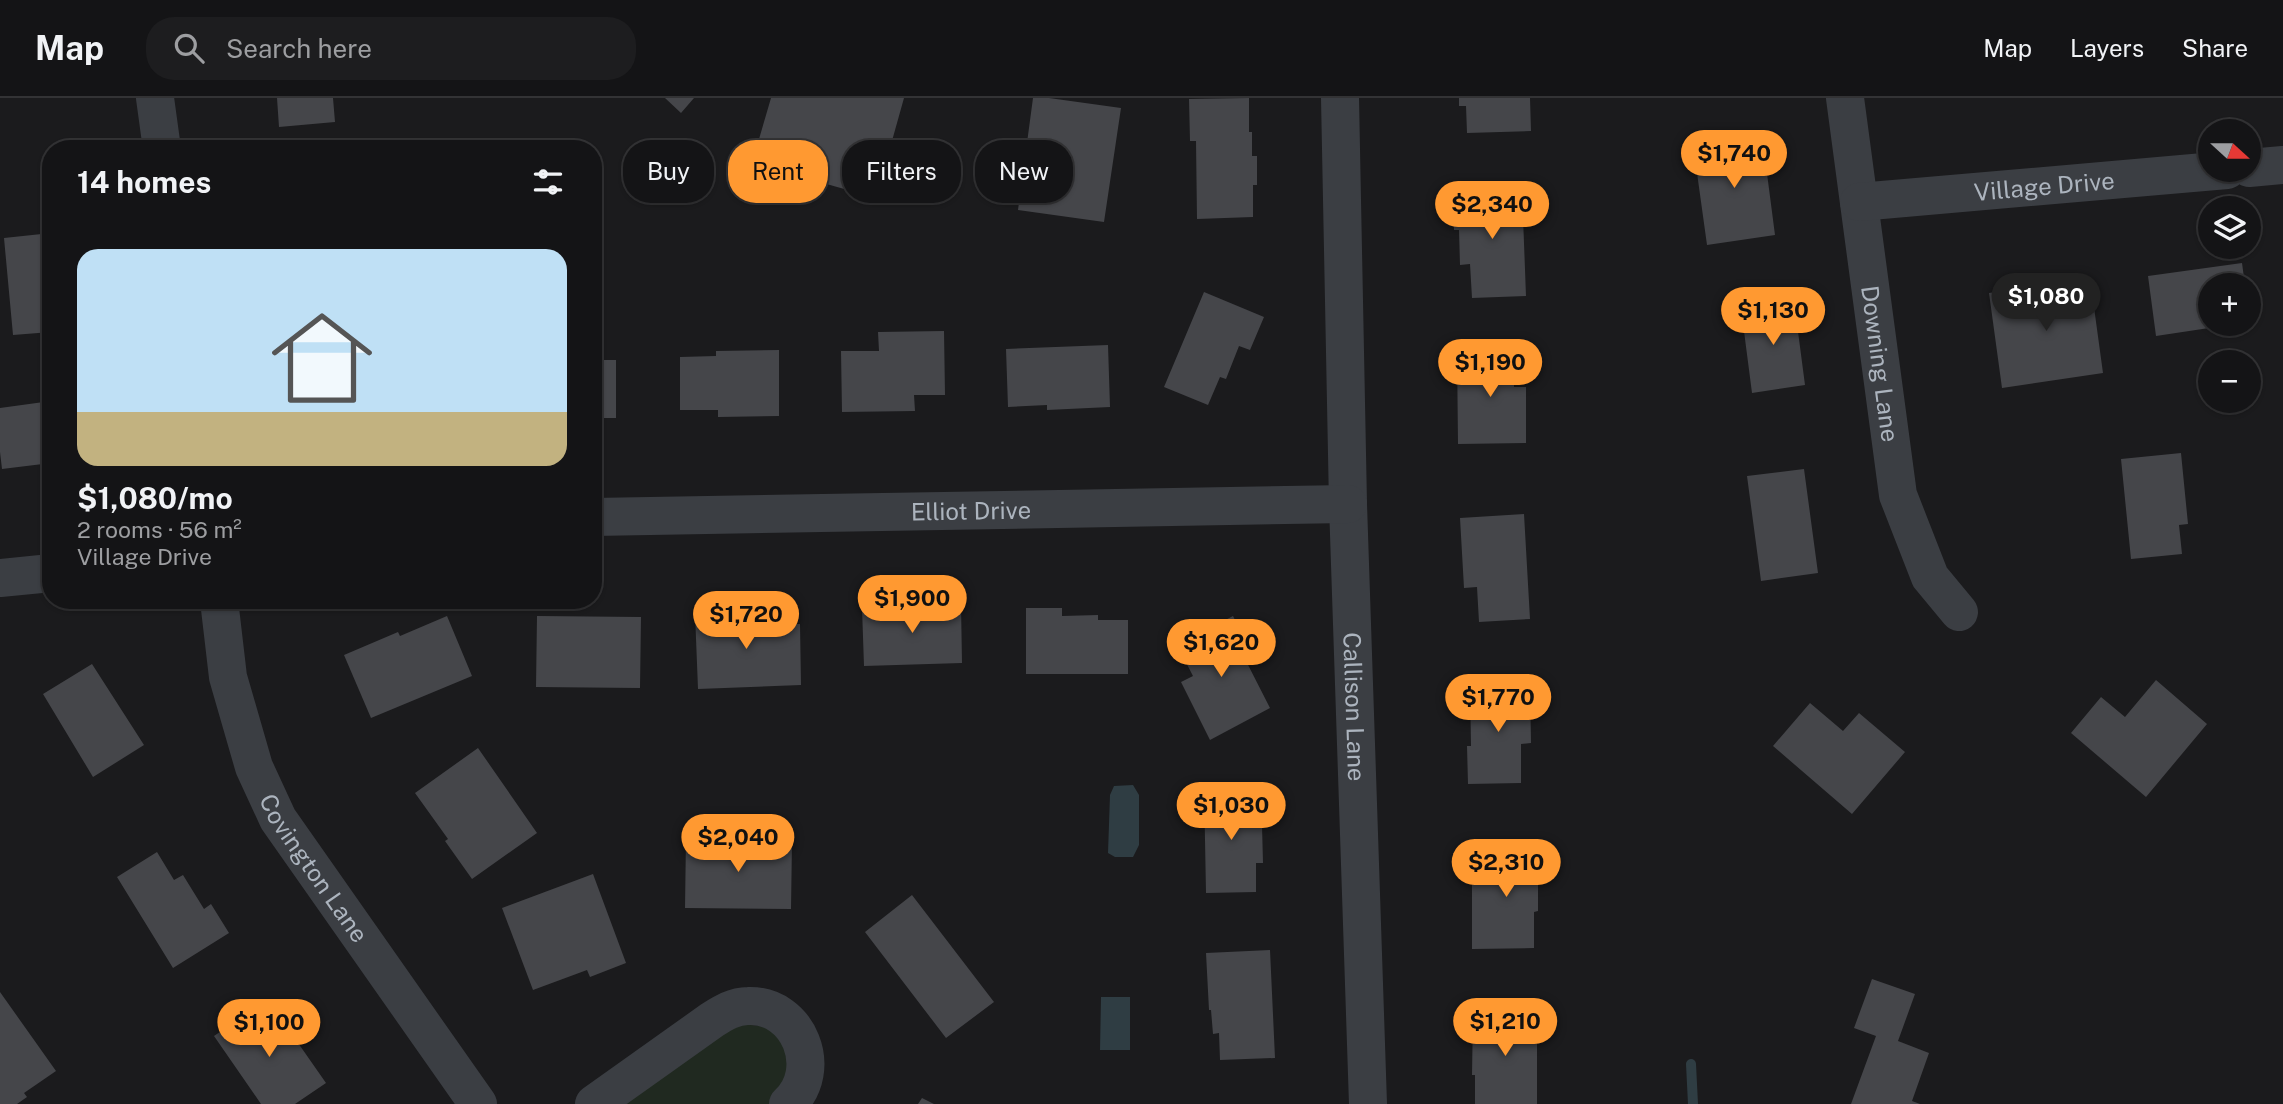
<!DOCTYPE html>
<meta charset="utf-8">
<style>
:root{--surface:#141416;--page:#1d1d1f;--text:#f1f3f6;--muted:#9d9ea1;--line:#333335;--accent:#ff9931}
body{margin:0;font-family:"Public Sans",sans-serif;background:var(--page);color:var(--text);height:100vh;display:flex;flex-direction:column;font-size:26px;white-space:nowrap}
*{box-sizing:border-box;margin:0}
p{font-size:23px;color:var(--muted)}
.icon{flex:none;width:38px;height:38px;fill:none;stroke:currentColor;stroke-width:2;stroke-linecap:round;stroke-linejoin:round}
.map{position:relative;flex:1;overflow:hidden}
.side{position:absolute;left:42px;top:42px;width:560px;height:469px;display:flex;flex-direction:column;background:var(--surface);border-radius:28px;box-shadow:0 2px 5px #0004,0 0 0 2px var(--line)}
.side>*{flex:none}
.top-card{position:absolute;left:623px;top:42px;width:665px;height:63px;display:flex;gap:14px}
.needle{width:46px;rotate:111deg}
.controls{position:absolute;left:2198px;top:21px;display:grid;gap:14px}
.controls a{display:grid;place-items:center;width:63px;height:63px;border-radius:50%;background:var(--surface);box-shadow:0 2px 5px #0004,0 0 0 2px var(--line);font-size:35px}
.price{position:absolute;translate:-50% -60px;padding:0 16px;border-radius:24px;background:var(--accent);color:#111;font-size:23px;line-height:46px;filter:drop-shadow(0 2px 4px #0008)}
.price::after{content:'';position:absolute;left:50%;top:42px;width:21px;height:16px;margin-left:-10px;background:inherit;clip-path:polygon(0 0,100% 0,50% 100%)}
.price.selected{background:#222;color:#fff}
ul{padding:0;list-style:none}
li{display:grid;align-content:center;gap:14px;height:371px;padding:0 35px}
li span{display:grid;place-items:center;height:217px;border-radius:21px;color:#555}
li>.icon{margin-inline-start:auto}
span .icon{width:126px;height:126px;fill:#fffc;stroke-width:1}
li b{font-size:30px}
h2{display:flex;justify-content:space-between;align-items:center;height:84px;padding:0 35px;font-size:30px}
.tag{padding:0 24px;border-radius:28px;background:var(--surface);box-shadow:0 2px 5px #0004,0 0 0 2px var(--line);font-size:24px;line-height:63px}
.tag.selected{background:var(--accent);color:#111}
header{display:flex;align-items:center;gap:42px;box-sizing:border-box;height:98px;padding:0 35px;background:var(--surface);border-bottom:2px solid var(--line)}
header strong{font-size:33px}
nav{display:flex;gap:38px;margin-inline-start:auto;font-size:24px}
.search{width:490px;height:63px;background:var(--page);display:flex;align-items:center;gap:18px;box-sizing:border-box;padding:0 24px;border-radius:28px;color:var(--muted);font-size:26px}
.map>svg:first-child{display:block}
.green{fill:#202920}
.water{fill:#2f3d43}
.lines{fill:none;stroke-linecap:round;stroke-linejoin:round}
.stream{stroke:#2f3d43;stroke-width:10}
.building{fill:#45464a}
.street{stroke:#3b3e43;stroke-width:38}
.labels{text-anchor:middle;dominant-baseline:central;stroke-width:5;stroke-linejoin:round;paint-order:stroke}
.street-label{font-size:24px;fill:#acb4be;stroke:#161618}
</style>
<header>
<strong>Map</strong>
<div class="search"><svg class="icon" aria-label="search" viewBox="0 0 24 24"><circle cx="10" cy="10" r="6"/><path d="M15 15l6 6"/></svg>Search here</div>
<nav><a>Map</a><a>Layers</a><a>Share</a></nav>
</header>
<div class="map">
<svg width="2283" height="1006" viewBox="0 0 2283 1006">
<rect width="100%" height="100%" fill="#1b1b1d"/>
<!-- green -->
<path class="green" d="M712,922L796,933L788,1006H594Z"/>
<!-- water -->
<path class="water" d="M1133,687L1139,697V747L1133,759H1115L1108,755L1110,697L1114,688Z
M1101,899H1130V952H1100Z"/>
<g class="lines">
<!-- stream -->
<path class="stream" d="M1691,966L1693,1006"/>
</g>
<!-- building -->
<path class="building" d="M277,0H333L335,24L279,29Z
M665,0H694L681,15Z
M771,0H904L876,100L752,65Z
M1033,0H1049L1121,10L1104,124L1018,112Z
M1249,0V34H1252V58H1257V87H1253V119L1197,121L1196,43H1190L1189,1Z
M1459,0H1530L1531,33L1467,35L1466,8H1459Z
M1762,37L1775,137L1707,147L1693,46Z
M1522,92L1526,198L1472,200L1470,166L1460,167L1459,132H1454L1453,94Z
M51,135V234L13,237L4,140Z
M2242,165L2245,187H2210V226L2229,227L2156,238L2148,178Z
M2090,180L2103,275L2002,290L1989,195Z
M1204,194L1264,219L1250,252L1239,248L1226,281L1220,279L1208,307L1164,289Z
M1794,203L1805,287L1752,295L1741,210Z
M944,233L945,297H914L915,313L842,314L841,253H879L878,234Z
M1108,247L1110,309L1047,312V307L1008,309L1006,251Z
M779,252V318L718,319V312H680V259L716,258V253Z
M1457,252H1514V289H1526V345L1458,346Z
M593,262H616V320H593Z
M51,303V365L2,371L0,354V310Z
M2181,355L2188,426L2179,427L2182,456L2131,461L2121,361Z
M1804,371L1818,475L1761,483L1747,378Z
M1524,416L1530,521L1479,524L1477,489L1464,490L1460,420Z
M961,506L962,565L864,568L862,510Z
M1026,510H1062V518L1098,517V522H1128V576H1026Z
M764,512V527L800,526L801,587L698,591L695,515Z
M447,518L472,578L371,620L344,557L398,534L400,538Z
M537,518L641,519L640,590L536,589Z
M1233,518L1252,556L1244,559L1270,610L1210,642L1181,584L1193,578L1177,547Z
M92,566L144,647L93,679L43,596Z
M2156,582L2207,626L2146,699L2071,635L2101,599L2125,619Z
M1530,588L1531,645L1521,646V685L1468,686L1467,648H1471L1470,590Z
M1810,605L1843,633L1859,615L1905,654L1852,716L1773,648Z
M478,650L537,735L472,781L445,743L448,741L415,695Z
M1204,689H1248V727H1262L1263,765H1256V794L1206,795Z
M686,739L754,740L753,744H792L791,811L685,810Z
M1538,749V813L1534,814V850L1472,851V779H1482V750Z
M157,754L174,782L183,777L204,811L211,806L229,835L173,870L117,779Z
M593,776L626,865L590,879L587,872L533,892L502,810Z
M912,797L994,904L946,940L865,834Z
M1270,852L1275,960L1220,962L1219,935L1213,936L1211,912H1209L1206,855Z
M1872,881L1915,896L1898,943L1929,955L1912,1003L1920,1006H1851L1876,938L1854,930Z
M0,894L56,973L24,995L27,999L17,1006H0Z
M264,904L285,935L289,932L326,985L295,1006H261L214,938Z
M1473,915H1537V1006H1475V977H1472Z
M922,1000L934,1006H918Z"/>
<g class="lines">
<!-- street -->
<g class="street">
<path d="M155,0L162,51"/>
<path id="s1" d="M1340,0L1348,406L1368,1006"/>
<path id="s2" d="M1845,0L1898,397L1930,479L1959,514"/>
<path d="M2249,70L2283,67"/>
<path id="s3" d="M1859,104L2227,72"/>
<path id="s4" d="M593,419L1348,406"/>
<path d="M0,480L51,475"/>
<path id="s5" d="M219,502L228,579L254,669L278,721L478,1006"/>
<path d="M594,1006L712,922C723,915 734,908 748,908C799,906 825,972 788,1006"/>
</g>
</g>
<g class="labels">
<!-- street labels -->
<g class="street-label">
<text stroke="none"><textPath href="#s3" startOffset="186">Village Drive</textPath></text>
<text stroke="none"><textPath href="#s2" startOffset="268">Downing Lane</textPath></text>
<text stroke="none"><textPath href="#s4" startOffset="378">Elliot Drive</textPath></text>
<text stroke="none"><textPath href="#s1" startOffset="609">Callison Lane</textPath></text>
<text stroke="none"><textPath href="#s5" startOffset="289">Covington Lane</textPath></text>
</g>
</g>
</svg>
<div class="controls">
<a><svg class="needle" viewBox="-14 -14 28 28"><path d="M0-13l5 13h-10z" fill="#e53935"/><path d="M0 13l5-13h-10z" fill="#9d9ea1"/></svg></a>
<a><svg class="icon" aria-label="layers" viewBox="0 0 24 24"><path d="M12 4l9 5-9 5-9-5zM3 14l9 5 9-5"/></svg></a>
<a>+</a>
<a>−</a>
</div>
<b class="price" style="left:1734px;top:92px">$1,740</b>
<b class="price" style="left:1492px;top:143px">$2,340</b>
<b class="price selected" style="left:2046px;top:235px">$1,080</b>
<b class="price" style="left:1773px;top:249px">$1,130</b>
<b class="price" style="left:1490px;top:301px">$1,190</b>
<b class="price" style="left:912px;top:537px">$1,900</b>
<b class="price" style="left:746px;top:553px">$1,720</b>
<b class="price" style="left:1221px;top:581px">$1,620</b>
<b class="price" style="left:1498px;top:636px">$1,770</b>
<b class="price" style="left:1231px;top:744px">$1,030</b>
<b class="price" style="left:738px;top:776px">$2,040</b>
<b class="price" style="left:1506px;top:801px">$2,310</b>
<b class="price" style="left:1505px;top:960px">$1,210</b>
<b class="price" style="left:269px;top:961px">$1,100</b>
<div class="top-card">
<a class="tag">Buy</a>
<a class="tag selected">Rent</a>
<a class="tag">Filters</a>
<a class="tag">New</a>
</div>
<section class="side">
<h2>14 homes<svg class="icon" aria-label="filters" viewBox="0 0 24 24"><path d="M4 7h16M4 17h16"/><circle cx="9" cy="7" r="2"/><circle cx="15" cy="17" r="2"/></svg></h2>
<ul>
<li><span style="background:linear-gradient(#bfe0f5 75%,#c2b280 0)"><svg class="icon" aria-label="home" viewBox="0 0 24 24"><path d="M3 11l9-7 9 7M6 9v11h12V9"/></svg></span><div><b>$1,080/mo</b><p>2 rooms · 56 m²</p><p>Village Drive</p></div></li>
</ul>
</section>
</div>
